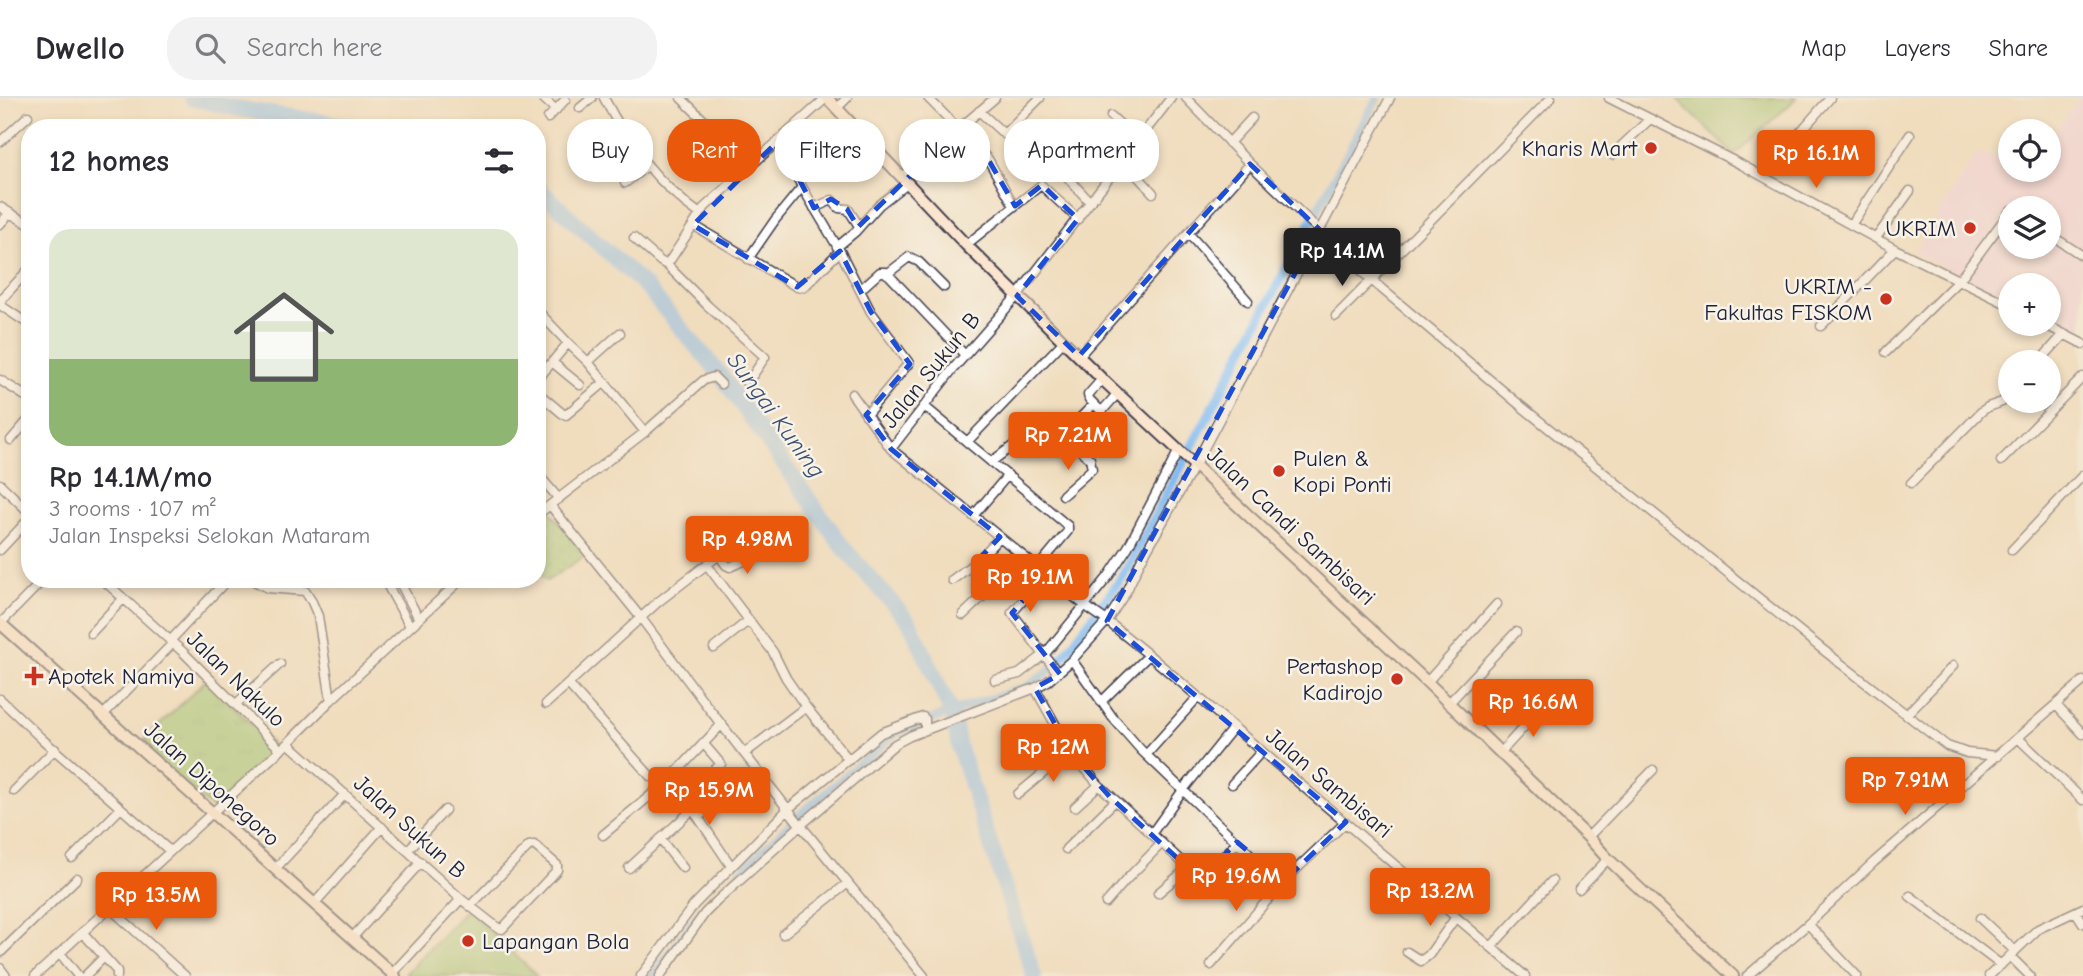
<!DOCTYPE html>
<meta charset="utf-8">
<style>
:root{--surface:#fff;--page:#f2f2f3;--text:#2b2b33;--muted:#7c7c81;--line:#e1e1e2;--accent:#ea580c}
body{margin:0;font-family:"Comic Neue",sans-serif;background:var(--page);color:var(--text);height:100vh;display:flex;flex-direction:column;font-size:26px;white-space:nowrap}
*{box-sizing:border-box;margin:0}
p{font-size:23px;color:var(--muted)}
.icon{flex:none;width:38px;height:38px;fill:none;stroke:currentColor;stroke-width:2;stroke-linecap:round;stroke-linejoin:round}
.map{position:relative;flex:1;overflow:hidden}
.side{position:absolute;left:21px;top:21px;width:525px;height:469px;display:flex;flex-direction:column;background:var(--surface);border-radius:28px;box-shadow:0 4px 10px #0003}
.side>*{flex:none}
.top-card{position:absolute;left:567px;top:21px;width:665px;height:63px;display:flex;gap:14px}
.fabs{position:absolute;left:1998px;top:21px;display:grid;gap:14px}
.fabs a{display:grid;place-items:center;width:63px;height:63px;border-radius:50%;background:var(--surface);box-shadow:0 4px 10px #0003;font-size:35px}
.price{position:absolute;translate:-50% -60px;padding:0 16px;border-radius:7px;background:var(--accent);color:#fff;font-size:23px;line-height:46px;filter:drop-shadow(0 2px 4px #0008)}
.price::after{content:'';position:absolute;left:50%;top:42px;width:21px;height:16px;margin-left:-10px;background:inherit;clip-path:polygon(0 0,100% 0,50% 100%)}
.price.current{background:#222;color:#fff}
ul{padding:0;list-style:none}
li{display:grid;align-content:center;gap:14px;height:371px;padding:0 28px}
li+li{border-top:2px solid var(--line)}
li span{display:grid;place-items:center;height:217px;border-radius:21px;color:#555}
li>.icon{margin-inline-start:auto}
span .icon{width:126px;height:126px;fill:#fffc;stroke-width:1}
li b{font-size:30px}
h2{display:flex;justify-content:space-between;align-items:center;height:84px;padding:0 28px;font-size:30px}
.tag{padding:0 24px;border-radius:28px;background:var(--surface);box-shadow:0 4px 10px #0003;font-size:24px;line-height:63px}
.tag.current{background:var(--accent);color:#fff}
header{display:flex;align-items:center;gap:42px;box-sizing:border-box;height:98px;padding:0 35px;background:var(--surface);border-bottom:2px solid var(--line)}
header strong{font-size:33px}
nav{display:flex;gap:38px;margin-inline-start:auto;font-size:24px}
.search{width:490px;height:63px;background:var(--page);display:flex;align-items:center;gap:18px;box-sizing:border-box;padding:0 24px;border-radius:28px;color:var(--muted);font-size:26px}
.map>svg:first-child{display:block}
.built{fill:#f1d0e3;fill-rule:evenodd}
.grass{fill:url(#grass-tufts);stroke:#5e7356;stroke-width:2}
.park{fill:url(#park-dots);stroke:#5e7356;stroke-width:2}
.garden{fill:#99c471;stroke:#5e7356;stroke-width:2}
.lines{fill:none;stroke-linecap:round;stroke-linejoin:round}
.canal{stroke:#81bbf2;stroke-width:9}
.river{stroke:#81bbf2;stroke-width:16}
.street-casing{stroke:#413e4f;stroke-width:11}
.secondary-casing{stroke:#413e4f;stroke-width:14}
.street{stroke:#fff;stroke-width:8}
.secondary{stroke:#fce5cf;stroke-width:10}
.marked{fill:none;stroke:#1d4ed8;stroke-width:5;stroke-dasharray:14 9;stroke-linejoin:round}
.poi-dot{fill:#c8321e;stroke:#f7f3e8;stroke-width:2.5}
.labels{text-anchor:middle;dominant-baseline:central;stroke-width:5;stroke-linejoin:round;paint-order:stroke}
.poi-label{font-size:23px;fill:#22223b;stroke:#f7f3e8;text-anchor:end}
.street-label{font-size:23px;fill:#22223b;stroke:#f7f3e8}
.water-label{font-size:24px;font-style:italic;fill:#3e5072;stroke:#f7f3e8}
</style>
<header>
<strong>Dwello</strong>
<div class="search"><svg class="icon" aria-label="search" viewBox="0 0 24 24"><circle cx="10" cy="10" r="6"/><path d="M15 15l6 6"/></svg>Search here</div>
<nav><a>Map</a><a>Layers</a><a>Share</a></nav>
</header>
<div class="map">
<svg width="2083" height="878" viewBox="0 0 2083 878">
<defs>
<pattern id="grass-tufts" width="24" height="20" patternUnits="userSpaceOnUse" patternTransform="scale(1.75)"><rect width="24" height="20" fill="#99c471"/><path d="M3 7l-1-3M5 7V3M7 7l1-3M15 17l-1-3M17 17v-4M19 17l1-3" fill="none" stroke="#84a863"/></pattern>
<pattern id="park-dots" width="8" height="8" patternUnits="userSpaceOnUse" patternTransform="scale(1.75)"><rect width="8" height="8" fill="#99c471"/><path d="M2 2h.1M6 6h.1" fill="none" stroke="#84a863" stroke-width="1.8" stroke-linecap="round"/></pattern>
</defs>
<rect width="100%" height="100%" fill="#f7f3e8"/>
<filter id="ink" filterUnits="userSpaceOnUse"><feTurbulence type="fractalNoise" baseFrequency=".0143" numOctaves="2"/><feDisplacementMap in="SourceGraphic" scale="14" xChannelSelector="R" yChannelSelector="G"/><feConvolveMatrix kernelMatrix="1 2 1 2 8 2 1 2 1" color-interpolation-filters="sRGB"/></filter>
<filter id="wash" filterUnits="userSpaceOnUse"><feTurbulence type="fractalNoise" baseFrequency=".00686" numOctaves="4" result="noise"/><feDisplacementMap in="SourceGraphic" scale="28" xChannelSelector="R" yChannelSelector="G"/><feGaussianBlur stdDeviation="1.57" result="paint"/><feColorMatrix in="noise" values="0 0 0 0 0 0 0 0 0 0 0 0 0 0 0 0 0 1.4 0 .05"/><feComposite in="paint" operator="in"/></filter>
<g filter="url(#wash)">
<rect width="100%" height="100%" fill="#f0ddbe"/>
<!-- built -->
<path class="built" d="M2079,0H2083V241L2049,224V187H2011V204L1913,154L1977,55L2011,62V72H2049V42ZM2011,110H2049V149H2011Z"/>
<!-- grass -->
<path class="grass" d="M206,582L277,651L212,711L144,650L148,646L145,641Z"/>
<!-- park -->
<path class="park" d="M549,412L586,457L547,483L537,474V422Z"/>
<!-- garden -->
<path class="garden" d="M1676,0H1797L1734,57Z
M467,811L537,878H409L406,875Z"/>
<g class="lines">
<!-- canal -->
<path class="canal" d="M652,878L703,811L800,717L895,636L959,611L1027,589L1046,575L1064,558L1123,478L1377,0"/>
<!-- river -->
<path class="river" d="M192,0L233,10L364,30
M537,89L645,188L719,275L843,449L910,525L953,618L959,650L1034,878"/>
</g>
</g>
<g filter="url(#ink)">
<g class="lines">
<!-- street casing -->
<g class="street-casing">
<path id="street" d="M543,0L556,12
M604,0C628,46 657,86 700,116
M681,0L751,68
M928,0L988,61L1014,108
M1171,0L1017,198L953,271L891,351L1084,507L1107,523L1149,557L1525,878
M1186,0L1250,66L1370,181L1521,308L1822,551L1947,648L1967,655L1998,658
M1609,0L1740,66L1895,151L2011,208
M580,10L592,0
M837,10L847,0
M979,13L1004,36L1040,0
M1111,18L1138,43
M548,20L565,2
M1014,27L1044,54L1090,104
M779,42L802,89L840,153L871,214L909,265L866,317
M0,44L28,18
M1229,45L1252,20
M1612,57L1650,21
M1123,62L1153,95
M576,66L616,24
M1762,78L1830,0
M902,79L995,0
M625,85L647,68
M0,109L30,127
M814,110L832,102L839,110L848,111L859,128
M0,126L10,115
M693,127L797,189H804L840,153
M1851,127L1910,37
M1188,135L1248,203
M2049,136L2083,158
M634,140L660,163L667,167L708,208L765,259L753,277L745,283
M1876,140L1910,93
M966,147L1041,87L1078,121
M837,149L855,134L879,107L907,85
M748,161L775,122L802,89
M667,167L705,109L826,0
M887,176L909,159L919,164L944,189
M860,192L880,174H886L965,257
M0,203L30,170
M0,207L30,227
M537,212L568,245L588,264L645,334
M1336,218L1551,0
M2044,226L2083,246
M1821,228L1895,151
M1886,254L1960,181L2011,112
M1079,258L1250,66
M552,264L580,287
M588,264L620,235
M2039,264L2064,236
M1102,281L1088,297L1089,301L1099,311L1103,312L1117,296
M0,282L30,301
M537,282L568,245
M537,294L563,316L566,317L605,284
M852,296L891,351
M924,308L1068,428V433L1038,469
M1064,336L1094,306
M11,342L30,320
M967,344L1064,243
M2001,363L2083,279
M991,364L1041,327L1046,325H1051L1090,361L1092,371L1063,397
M537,375L559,401
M1911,385L1982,313L1988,309L2002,304L2011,295
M0,386L30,415
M550,407L641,520L710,612L798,724L924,878
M537,417L645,334L704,282L714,279L721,286
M973,418L1008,377
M0,452L30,420
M2012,452L2083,377
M719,457L726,467L730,469L769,452
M976,464L996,486
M707,467L773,554L786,580L806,609L849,662
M1046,476L1012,515L1058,575
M102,481L184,555L281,652
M250,481L268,490L305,493L312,504L318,518L331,602
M384,481L410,528
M398,481L419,521
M952,482L976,464L1000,439
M963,517L1003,479L1022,457
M0,526L44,481
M91,535L123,501
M170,543L228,481
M714,550L748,523
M1072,562L1113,620L1141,652L1237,744L1274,778L1284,783
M995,582L1019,576L1045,556L1108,479L1128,449L1179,352
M1427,584L1497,506
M569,587L651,679
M1035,590L1070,653L1099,687L1196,777H1205L1237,744
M0,601L42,641L170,753
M1101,604L1149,557
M236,606L280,566
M546,606L658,504L719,457L765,430
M1448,606L1516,534
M2056,607L2083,636
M103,617L173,545
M1906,617L1953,568
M2018,640L2083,702
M288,645L461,801L392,876
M703,645L721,666L712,674L711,680L728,699
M745,655L806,609
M1500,655L1545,606
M1146,657L1197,600
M669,682L698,719L761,677
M1232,686L1262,653
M14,693L55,651
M1018,696L1070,653
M1075,709L1099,687
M698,719L731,768
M1152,735L1183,692L1233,630
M603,737L669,682L722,626
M1588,739L1653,672
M660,741L683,770
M1066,751L1115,703
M408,752L445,712
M72,760L121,710
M629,770L693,711
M275,771L345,696
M1579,791L1608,761
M1158,795L1188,770
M1910,798L2001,867
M461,801L498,830L502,831L557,772V767L534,747L529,748L470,808
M1106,805L1126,782L1162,745
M314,806L382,729
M110,810L185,878
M2076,814L2083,825
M1980,820L2015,853
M1808,826L1857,878
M83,835L117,873V878
M783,836L848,785
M352,840L421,764
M1491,849L1552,783
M1407,854L1421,863L1429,857L1456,819
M0,855L77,780
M60,855L78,878
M2010,858L2030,878
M1211,867L1284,783L1346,724
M0,870L6,878
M35,878L288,645L331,602L462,481
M85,878L104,859
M641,878L694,807L788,711L881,635L923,619L925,621V632
M660,878L705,815L717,803L801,727L895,646L910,638L1035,590L1048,583L1072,562L1107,523L1127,492L1140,464L1195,367L1390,0
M1747,878L1808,826L1874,764L2083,583
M1989,878L2038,831L2083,810"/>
</g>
<!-- secondary casing -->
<g class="secondary-casing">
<path id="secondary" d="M827,0L966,147L1102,281L1427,584L1588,739L1608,761L1733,878
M0,525L395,878"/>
</g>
<!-- street -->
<use href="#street" class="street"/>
<!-- secondary -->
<use href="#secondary" class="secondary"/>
</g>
</g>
<!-- marked area -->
<path d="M0 0H2083V878H0ZM957,31L988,61L1015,108L1042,87L1078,121L1017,198L1079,258L1250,66L1319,131L1107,523L1346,724L1284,783L1237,744L1205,777H1196L1110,699L1070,653L1035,590L1060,576L1012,515L1046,476L1022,457L996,486L976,464L1000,439L891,351L866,317L910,266L871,214L840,153L797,189L693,127L779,42L814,110L831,101L847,111L858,129Z" fill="#f0ddbe" fill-opacity=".55" fill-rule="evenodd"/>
<path class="marked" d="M957,31L988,61L1015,108L1042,87L1078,121L1017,198L1079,258L1250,66L1319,131L1107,523L1346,724L1284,783L1237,744L1205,777H1196L1110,699L1070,653L1035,590L1060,576L1012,515L1046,476L1022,457L996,486L976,464L1000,439L891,351L866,317L910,266L871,214L840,153L797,189L693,127L779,42L814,110L831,101L847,111L858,129Z"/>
<!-- markers -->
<g class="poi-dot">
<circle cx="1651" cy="50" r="7"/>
<circle cx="1970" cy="130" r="7"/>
<circle cx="1886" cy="201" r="7"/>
<circle cx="1279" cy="373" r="7"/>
<path d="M30.5 567.5h7v7h7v7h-7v7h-7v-7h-7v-7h7z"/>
<circle cx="1397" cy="581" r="7"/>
<circle cx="468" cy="843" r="7"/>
</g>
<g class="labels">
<!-- poi labels -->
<g class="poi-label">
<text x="1637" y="50">Kharis Mart</text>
<text x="1956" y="130">UKRIM</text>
<text x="1872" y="188">UKRIM -<tspan x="1872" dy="26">Fakultas FISKOM</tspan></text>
<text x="1293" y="360" text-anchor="start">Pulen &amp;<tspan x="1293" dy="26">Kopi Ponti</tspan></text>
<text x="1383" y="568">Pertashop<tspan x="1383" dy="26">Kadirojo</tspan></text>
<text x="48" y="578" text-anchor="start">Apotek Namiya</text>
<text x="482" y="843" text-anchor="start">Lapangan Bola</text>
</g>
<!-- street labels -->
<g class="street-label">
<text transform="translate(931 272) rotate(-51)">Jalan Sukun B</text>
<text transform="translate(1291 428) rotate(43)">Jalan Candi Sambisari</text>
<text transform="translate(236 581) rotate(44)">Jalan Nakulo</text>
<text transform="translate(1329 685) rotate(40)">Jalan Sambisari</text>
<text transform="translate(212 686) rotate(42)">Jalan Diponegoro</text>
<text transform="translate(410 729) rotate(42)">Jalan Sukun B</text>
</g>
<!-- water labels -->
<g class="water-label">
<text transform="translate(776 317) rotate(54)">Sungai Kuning</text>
</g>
</g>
</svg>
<div class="fabs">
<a><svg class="icon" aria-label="locate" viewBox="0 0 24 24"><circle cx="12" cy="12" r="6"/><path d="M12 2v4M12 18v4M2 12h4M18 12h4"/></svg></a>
<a><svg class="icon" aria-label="layers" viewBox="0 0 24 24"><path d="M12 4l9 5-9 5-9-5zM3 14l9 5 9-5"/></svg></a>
<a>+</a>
<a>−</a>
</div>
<b class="price" style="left:1816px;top:92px">Rp 16.1M</b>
<b class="price current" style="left:1342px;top:190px">Rp 14.1M</b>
<b class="price" style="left:1068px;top:374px">Rp 7.21M</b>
<b class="price" style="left:747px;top:478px">Rp 4.98M</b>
<b class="price" style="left:1030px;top:516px">Rp 19.1M</b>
<b class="price" style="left:1533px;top:641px">Rp 16.6M</b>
<b class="price" style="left:1053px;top:686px">Rp 12M</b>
<b class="price" style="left:1905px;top:719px">Rp 7.91M</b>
<b class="price" style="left:709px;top:729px">Rp 15.9M</b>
<b class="price" style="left:1236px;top:815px">Rp 19.6M</b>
<b class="price" style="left:1430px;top:830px">Rp 13.2M</b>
<b class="price" style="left:156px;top:834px">Rp 13.5M</b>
<div class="top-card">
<a class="tag">Buy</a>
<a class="tag current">Rent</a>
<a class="tag">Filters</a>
<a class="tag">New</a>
<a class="tag">Apartment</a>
</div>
<section class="side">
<h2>12 homes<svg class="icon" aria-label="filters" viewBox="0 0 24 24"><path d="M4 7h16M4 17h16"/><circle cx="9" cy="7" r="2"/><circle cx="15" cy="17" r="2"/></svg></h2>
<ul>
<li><span style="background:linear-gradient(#dfe7d0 60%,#8fb573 0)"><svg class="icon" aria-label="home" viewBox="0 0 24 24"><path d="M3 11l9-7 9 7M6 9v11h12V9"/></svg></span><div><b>Rp 14.1M/mo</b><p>3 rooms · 107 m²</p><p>Jalan Inspeksi Selokan Mataram</p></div></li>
</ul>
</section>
</div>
